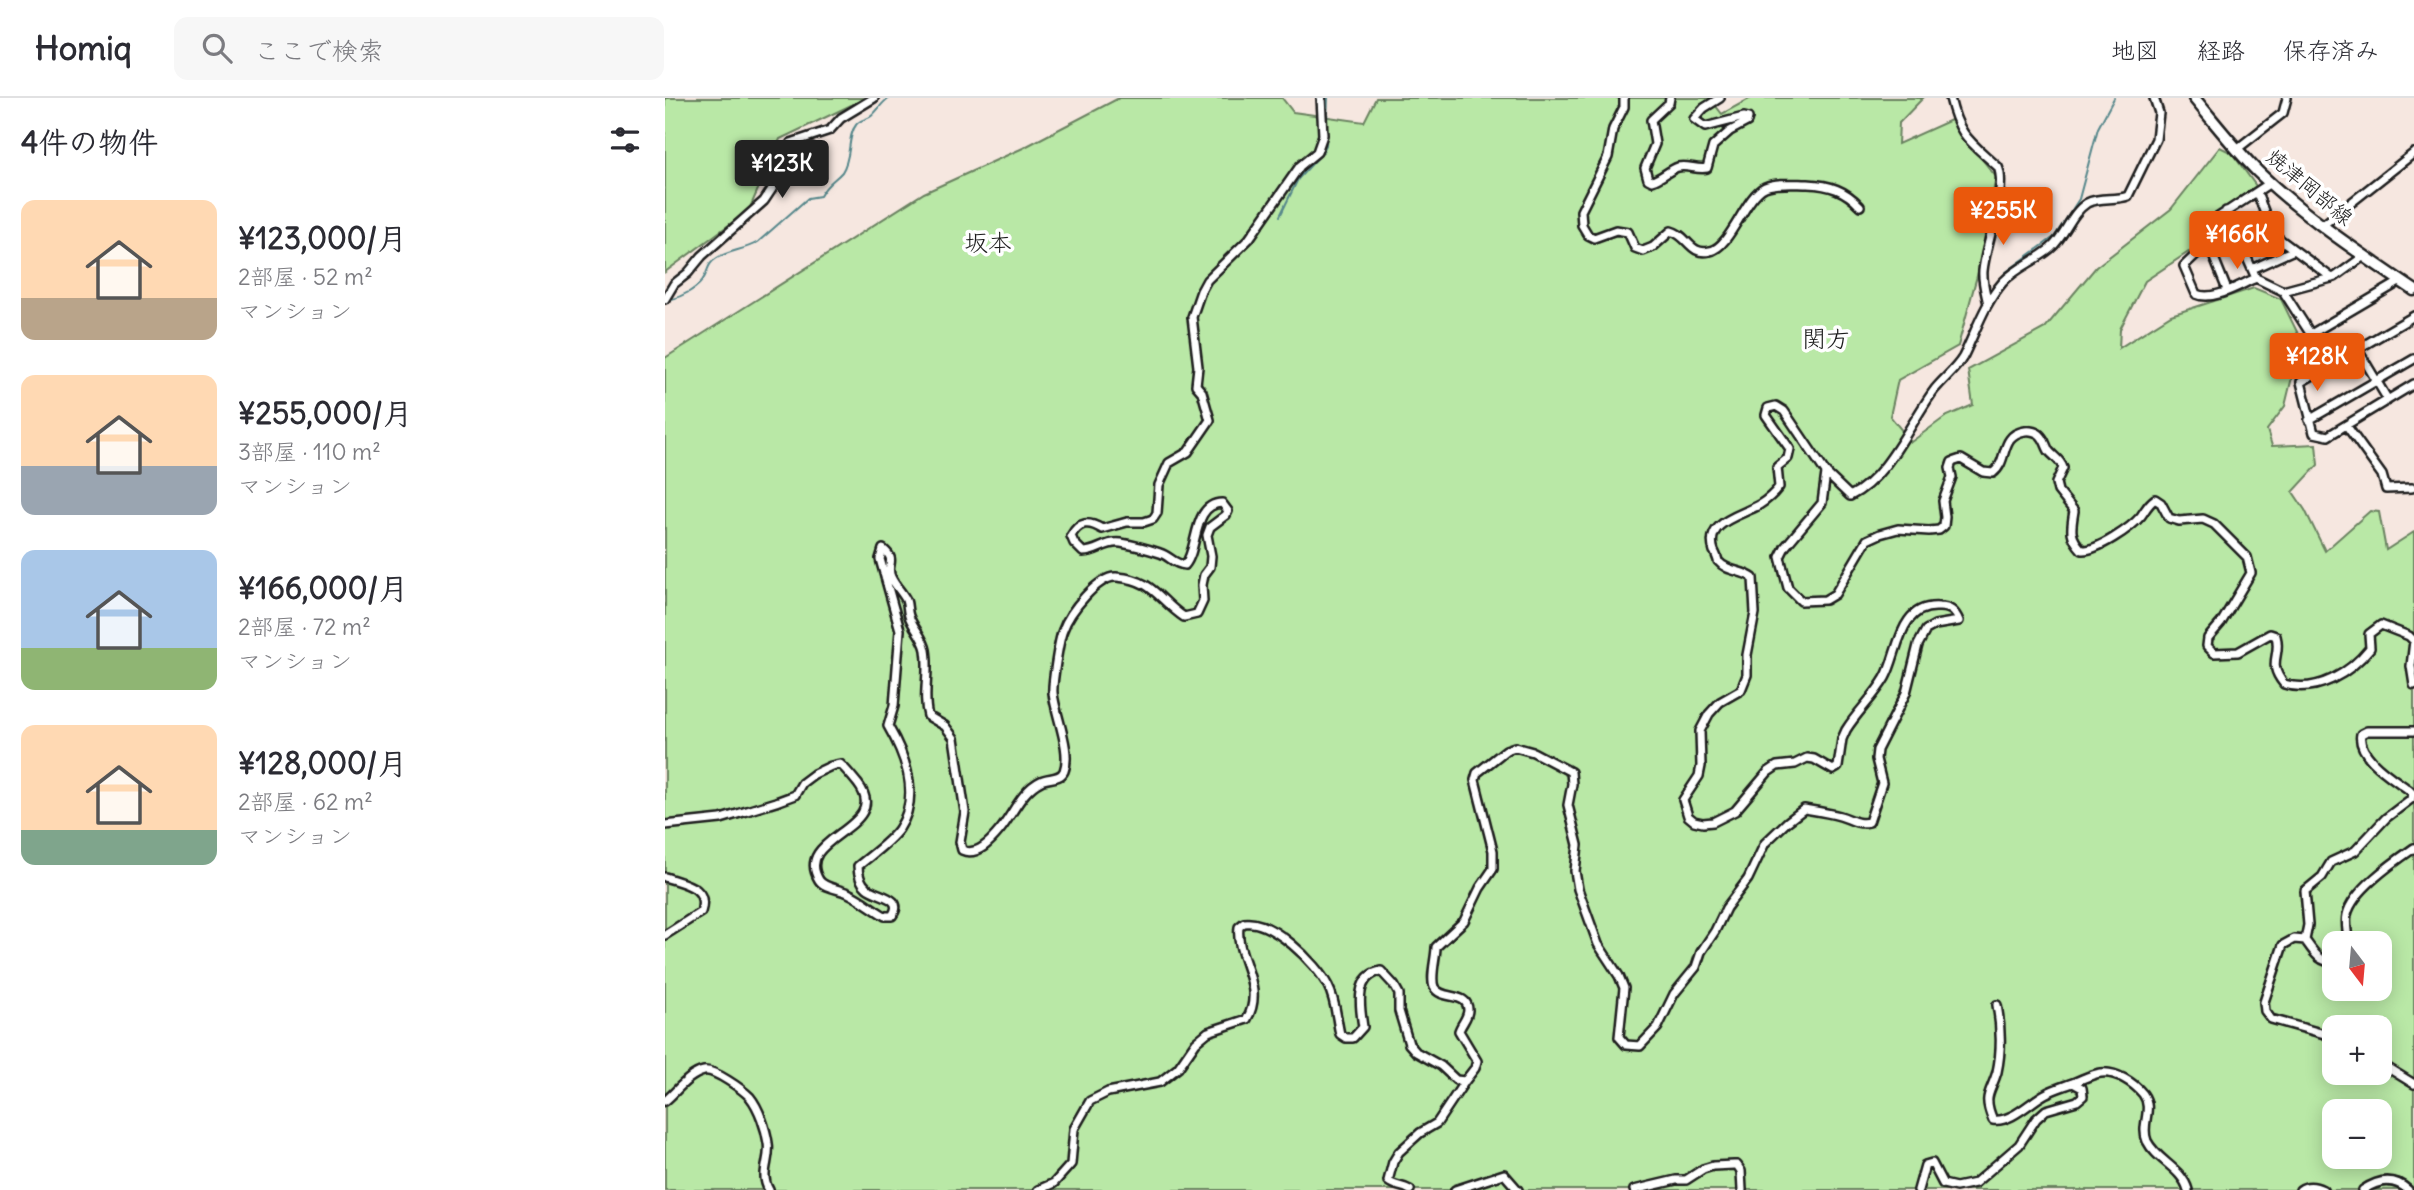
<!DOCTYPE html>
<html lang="ja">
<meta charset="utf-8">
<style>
:root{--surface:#fff;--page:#f7f7f7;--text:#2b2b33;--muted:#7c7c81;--line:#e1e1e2;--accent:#ea580c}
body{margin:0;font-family:Delius,"Klee One",sans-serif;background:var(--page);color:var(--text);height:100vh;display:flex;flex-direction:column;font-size:26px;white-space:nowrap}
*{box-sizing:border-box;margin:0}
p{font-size:23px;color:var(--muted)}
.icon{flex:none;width:38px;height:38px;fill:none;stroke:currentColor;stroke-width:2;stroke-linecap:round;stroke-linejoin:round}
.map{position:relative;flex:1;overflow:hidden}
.details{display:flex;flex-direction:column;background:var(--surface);width:665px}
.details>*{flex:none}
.needle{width:46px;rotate:164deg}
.fabs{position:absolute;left:1657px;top:833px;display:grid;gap:14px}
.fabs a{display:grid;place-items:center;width:70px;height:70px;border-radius:14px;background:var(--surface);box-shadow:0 4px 18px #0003;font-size:35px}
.price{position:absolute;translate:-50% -60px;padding:0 16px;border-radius:7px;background:var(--accent);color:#fff;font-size:23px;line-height:46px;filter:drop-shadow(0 2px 4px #0008)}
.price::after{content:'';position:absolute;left:50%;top:42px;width:21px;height:16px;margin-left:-10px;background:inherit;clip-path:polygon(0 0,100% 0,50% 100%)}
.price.active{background:#222;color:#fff}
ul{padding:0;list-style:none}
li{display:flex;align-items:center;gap:21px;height:175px;padding:0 21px}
li span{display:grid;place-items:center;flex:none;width:196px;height:140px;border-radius:14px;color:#555}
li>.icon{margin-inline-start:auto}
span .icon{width:84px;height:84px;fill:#fffc;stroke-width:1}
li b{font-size:30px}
h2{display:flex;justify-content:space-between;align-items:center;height:84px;padding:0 21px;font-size:30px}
header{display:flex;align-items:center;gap:42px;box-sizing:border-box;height:98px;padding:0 35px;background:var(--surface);border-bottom:2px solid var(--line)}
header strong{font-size:33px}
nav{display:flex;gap:38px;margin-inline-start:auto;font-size:24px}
.search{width:490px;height:63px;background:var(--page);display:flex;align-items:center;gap:18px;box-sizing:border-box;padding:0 24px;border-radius:14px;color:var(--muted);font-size:26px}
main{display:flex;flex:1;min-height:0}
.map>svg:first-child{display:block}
.green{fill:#b9e8a6;stroke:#6a8261;stroke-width:2;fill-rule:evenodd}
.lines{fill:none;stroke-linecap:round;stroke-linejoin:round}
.stream{stroke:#56878b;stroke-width:2}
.minor-casing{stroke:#1c1c1c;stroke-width:12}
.secondary-casing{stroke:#1c1c1c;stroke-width:15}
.minor{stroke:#fff;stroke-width:7}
.secondary{stroke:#fff;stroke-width:10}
.labels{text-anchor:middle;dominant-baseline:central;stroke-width:7;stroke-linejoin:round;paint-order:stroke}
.street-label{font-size:21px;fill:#1c1c1c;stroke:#fff}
.quarter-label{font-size:24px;fill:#1c1c1c;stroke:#fff}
</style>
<header>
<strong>Homiq</strong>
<div class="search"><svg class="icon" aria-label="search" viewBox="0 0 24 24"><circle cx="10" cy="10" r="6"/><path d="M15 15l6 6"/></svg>ここで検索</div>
<nav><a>地図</a><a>経路</a><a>保存済み</a></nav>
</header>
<main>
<section class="details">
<h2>4件の物件<svg class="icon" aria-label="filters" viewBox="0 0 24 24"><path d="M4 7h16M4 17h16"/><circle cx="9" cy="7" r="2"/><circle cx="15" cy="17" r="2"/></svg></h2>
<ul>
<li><span style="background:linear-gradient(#ffd9b3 70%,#b9a48a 0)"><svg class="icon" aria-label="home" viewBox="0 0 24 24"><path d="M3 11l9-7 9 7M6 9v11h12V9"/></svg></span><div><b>¥123,000/月</b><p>2部屋 · 52 m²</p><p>マンション</p></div></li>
<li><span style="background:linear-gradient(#ffd9b3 65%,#9aa5b1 0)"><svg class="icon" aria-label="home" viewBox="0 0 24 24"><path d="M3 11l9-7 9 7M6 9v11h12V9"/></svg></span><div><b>¥255,000/月</b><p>3部屋 · 110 m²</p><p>マンション</p></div></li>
<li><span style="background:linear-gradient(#a9c7e8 70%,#8fb573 0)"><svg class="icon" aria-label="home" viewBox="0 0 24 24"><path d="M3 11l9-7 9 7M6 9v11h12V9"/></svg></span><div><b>¥166,000/月</b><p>2部屋 · 72 m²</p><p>マンション</p></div></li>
<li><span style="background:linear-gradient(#ffd9b3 75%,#7fa58c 0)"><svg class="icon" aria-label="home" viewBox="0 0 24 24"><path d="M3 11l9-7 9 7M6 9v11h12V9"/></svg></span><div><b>¥128,000/月</b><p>2部屋 · 62 m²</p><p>マンション</p></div></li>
</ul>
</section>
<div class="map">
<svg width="1749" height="1092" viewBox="0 0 1749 1092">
<rect width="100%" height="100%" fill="#f6e7e0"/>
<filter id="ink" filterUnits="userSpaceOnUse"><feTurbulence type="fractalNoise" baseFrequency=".0143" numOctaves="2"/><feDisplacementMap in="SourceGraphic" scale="14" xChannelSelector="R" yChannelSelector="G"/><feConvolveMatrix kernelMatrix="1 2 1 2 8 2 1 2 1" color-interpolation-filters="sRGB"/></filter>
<g filter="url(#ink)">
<!-- green -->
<path class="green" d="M0,0H201L115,41L84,112L0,174Z
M454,0H617L628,14L699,24L711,0H1049L1047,3L1057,16L1086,0H1258L1234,25L1233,46L1286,22L1331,79L1313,174L1293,248L1233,282L1225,318L1246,344L1280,319L1308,307L1303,272L1380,230L1431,169L1506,111L1555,49L1567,55L1591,88L1548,118L1537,145L1480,183L1455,231L1454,250L1506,217L1589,190L1616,201L1636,242L1620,308L1602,332L1607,348L1651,346L1653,367L1628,394L1640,412L1660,453L1705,413L1714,414L1721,452L1749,434V1092H0V260L259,95L358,50ZM1670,845H1715V891H1670ZM1670,929H1715V975H1670ZM1670,1013H1715V1059H1670Z"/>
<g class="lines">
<!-- stream -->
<path class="stream" d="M615,118L633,81L657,55L661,47L663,0
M1328,191L1341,174L1389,139L1405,115L1414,101L1433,30L1449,0
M4,202C16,199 34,191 40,178C44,169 43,166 52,160C65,152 80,152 93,144L143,100L155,98C162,85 169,83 177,74C187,59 182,38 191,27C194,22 200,22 205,19C212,14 216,5 224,0"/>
<!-- minor casing -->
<g class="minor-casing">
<path id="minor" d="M959,0V9L948,31L943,59L916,113L917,127L923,137L929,140L951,132L963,134L970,150L978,153L988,149L1006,133C1023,137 1025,158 1045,153C1066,149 1080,98 1100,89C1112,84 1130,86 1143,86C1165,87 1180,92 1195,108
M1005,0L1004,5L986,22L990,46L980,70L983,81L987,83C997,80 1004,72 1013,69C1023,67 1032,72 1042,70L1048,48L1065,33L1082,24L1083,20L1079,19L1040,29L1029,21L1039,10L1055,0
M1285,0C1294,39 1305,43 1333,69C1343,91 1320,147 1318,173C1317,184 1321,196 1323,206
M1572,51L1618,15L1622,0
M1605,85L1552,120L1543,145L1519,168L1531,196C1548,204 1574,187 1591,180L1618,193
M1592,95L1606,131L1612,139L1667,180
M1561,113L1591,180
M1658,127L1749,55
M1543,145L1562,192
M1587,171L1629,152
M0,201L9,186L23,175L37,158L99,103L107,91L120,54L126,45L165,32L176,20L209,0
M1749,218L1636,284L1649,335L1663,338L1749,286
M1646,236L1736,183
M1693,252L1723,302
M1666,268L1618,193L1670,179L1699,158
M1644,322L1749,261
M1681,327L1717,377L1721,391L1747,390
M1161,375L1157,405L1120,449L1115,459L1123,490L1136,503L1160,502L1170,496L1202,442L1215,436L1233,431L1264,433L1274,432L1279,428L1280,419L1278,403L1287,379L1285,370L1287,364L1296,361L1318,374L1328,375C1344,363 1334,337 1360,333C1365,332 1373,334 1376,338C1380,342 1381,348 1384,353C1390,360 1395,361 1398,370L1391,385L1393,393L1409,413C1406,431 1404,438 1417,452C1432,453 1466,430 1476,418C1481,411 1483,406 1490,401L1496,405L1504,420L1514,423L1538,421L1549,426L1582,459L1586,475L1556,525L1543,540L1542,548L1549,555L1573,554L1605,536L1611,538C1617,558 1601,564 1619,586C1652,596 1685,575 1705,550L1704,536L1716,527L1744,538L1749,543L1746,568L1749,587
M0,727L56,721L111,704L130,697L137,685L149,676L166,668L175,666C182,672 187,679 193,686C228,731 127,738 154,782C159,790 174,791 183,795C196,801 208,811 220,818H227C241,799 211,798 202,790C195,784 193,776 193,768C206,757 224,745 234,731C256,698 241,659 223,628L229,608L235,532L215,461L218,451C233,463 220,466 226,479C230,488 237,494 241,502C243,507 242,513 244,518C248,530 259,540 261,552C265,575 257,597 263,618L280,628L289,640L300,714L295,744L297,752C312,759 326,743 335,732C348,716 357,692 376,683C383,679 395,682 399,673C407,653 390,616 388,595C387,586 394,541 398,532C404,515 433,477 452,479C490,482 493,502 519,519L532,516L538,503L537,487L539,477L545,469L546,458L542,437L545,429L561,417L563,413L557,405C527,406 534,450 520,467C508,466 505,458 495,455C483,451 468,447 456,445C440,443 433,454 418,454L409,445L406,438C414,423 424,423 437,431L462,424H479L488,421L492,415L494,387L504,365L523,354L545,322L537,294L531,287L533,269L527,219L536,193L542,182L584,141L635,68L652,54L658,37L656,0
M0,779C19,786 44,788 36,814L0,837
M1640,842L1629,841L1618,847L1599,904L1600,913L1606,921L1670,939
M1683,845C1683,836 1680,826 1682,817C1687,793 1729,764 1749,750
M1670,864C1654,865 1648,853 1640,842L1643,827L1640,793L1657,779L1666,764L1690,753L1721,720L1746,701L1747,695L1744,692C1728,680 1691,658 1696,636L1702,633H1749
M1332,907C1336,929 1337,951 1332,974C1326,995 1317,997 1328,1022C1346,1025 1365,1004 1380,996C1389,991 1400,988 1410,984C1418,981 1427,976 1436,975C1451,973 1469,985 1478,996C1489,1011 1475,1027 1482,1043C1492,1063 1517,1070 1523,1092
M1715,965L1749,986
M0,1003C11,994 24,976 39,973C49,971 77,991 85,999C94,1010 101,1031 103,1045C106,1062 94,1076 104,1092
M373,1092L389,1085L406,1066L409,1031L425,1003L443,994L495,984L513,970L531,944L543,934L582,921C601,888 570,860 574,829L579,825C607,821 651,865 663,888C671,903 671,919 675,936L681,940H688L698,929C695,909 689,878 716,873L729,887L734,896V913L744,946L751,954L776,968L791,982L800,983L810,970L812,963L794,933C796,926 803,920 803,912C803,893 776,903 769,889C765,879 771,860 771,849L799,823L815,790L828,771V753L810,682L812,675L841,652L850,649L868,654L906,674L907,686L903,707L913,747L910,773L913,791L933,846L954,878L959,890L954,939L961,947L975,948L993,929L1009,896L1031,869L1036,854L1050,833L1061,810L1083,781L1100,745L1122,724L1139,711C1151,713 1164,715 1175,718C1186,721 1192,727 1204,724L1217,685L1211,661L1212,652L1241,595L1253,547L1261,532L1270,527L1294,523C1290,513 1285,509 1274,509C1233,506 1234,555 1220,580C1209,599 1192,614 1181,632L1177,641L1173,669L1168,672L1149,661L1142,660L1130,666L1112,668L1103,674L1070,713L1048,724L1038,725L1029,723L1023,718L1018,702L1034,678L1036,668L1035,633L1044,616L1055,604L1076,592L1082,577V557L1090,515L1088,480C1078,472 1062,474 1053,463C1053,462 1050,454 1049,453C1039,424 1075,418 1094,407C1102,402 1108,397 1114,389L1112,369L1123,360L1125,351L1101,317L1103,310L1111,308L1119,313L1161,375L1185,398C1224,379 1245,324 1270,291C1279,280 1291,271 1298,259C1311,233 1319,206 1338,184C1352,169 1371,163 1386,150C1400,138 1406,115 1422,105C1435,98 1450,103 1463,98L1491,41L1494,15L1489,0
M745,1092C737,1087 730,1089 723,1083L728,1064L734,1054L755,1035L772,1025L800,983
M790,1092L839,1076L853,1092
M969,1092L1011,1082H1021L1038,1071L1048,1068L1069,1067H1072L1076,1073L1077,1092
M1253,1092L1260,1067L1267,1065L1278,1086L1291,1089L1310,1085L1354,1047L1371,1021L1381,1012L1412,1003L1418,998L1417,990L1408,985
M1635,1092C1642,1087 1650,1088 1658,1092
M1698,1092C1713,1082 1729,1079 1743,1092"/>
</g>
<!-- secondary casing -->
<g class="secondary-casing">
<path id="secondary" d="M1529,0C1550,25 1570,51 1593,74C1640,119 1696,156 1749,192"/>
</g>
<!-- minor -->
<use href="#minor" class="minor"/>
<!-- secondary -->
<use href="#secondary" class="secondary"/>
</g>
</g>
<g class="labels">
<!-- street labels -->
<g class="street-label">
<text transform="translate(1645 89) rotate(40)">焼津岡部線</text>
</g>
<!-- quarter labels -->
<g class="quarter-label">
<text x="323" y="144">坂本</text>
<text x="1161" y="240">関方</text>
</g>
</g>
</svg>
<div class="fabs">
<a><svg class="needle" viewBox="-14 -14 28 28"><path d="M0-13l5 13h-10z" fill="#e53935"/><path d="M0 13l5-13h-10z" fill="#7c7c81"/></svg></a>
<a>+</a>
<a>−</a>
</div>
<b class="price active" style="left:117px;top:102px">¥123K</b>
<b class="price" style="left:1338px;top:149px">¥255K</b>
<b class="price" style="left:1572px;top:173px">¥166K</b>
<b class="price" style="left:1652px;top:295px">¥128K</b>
</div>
</main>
